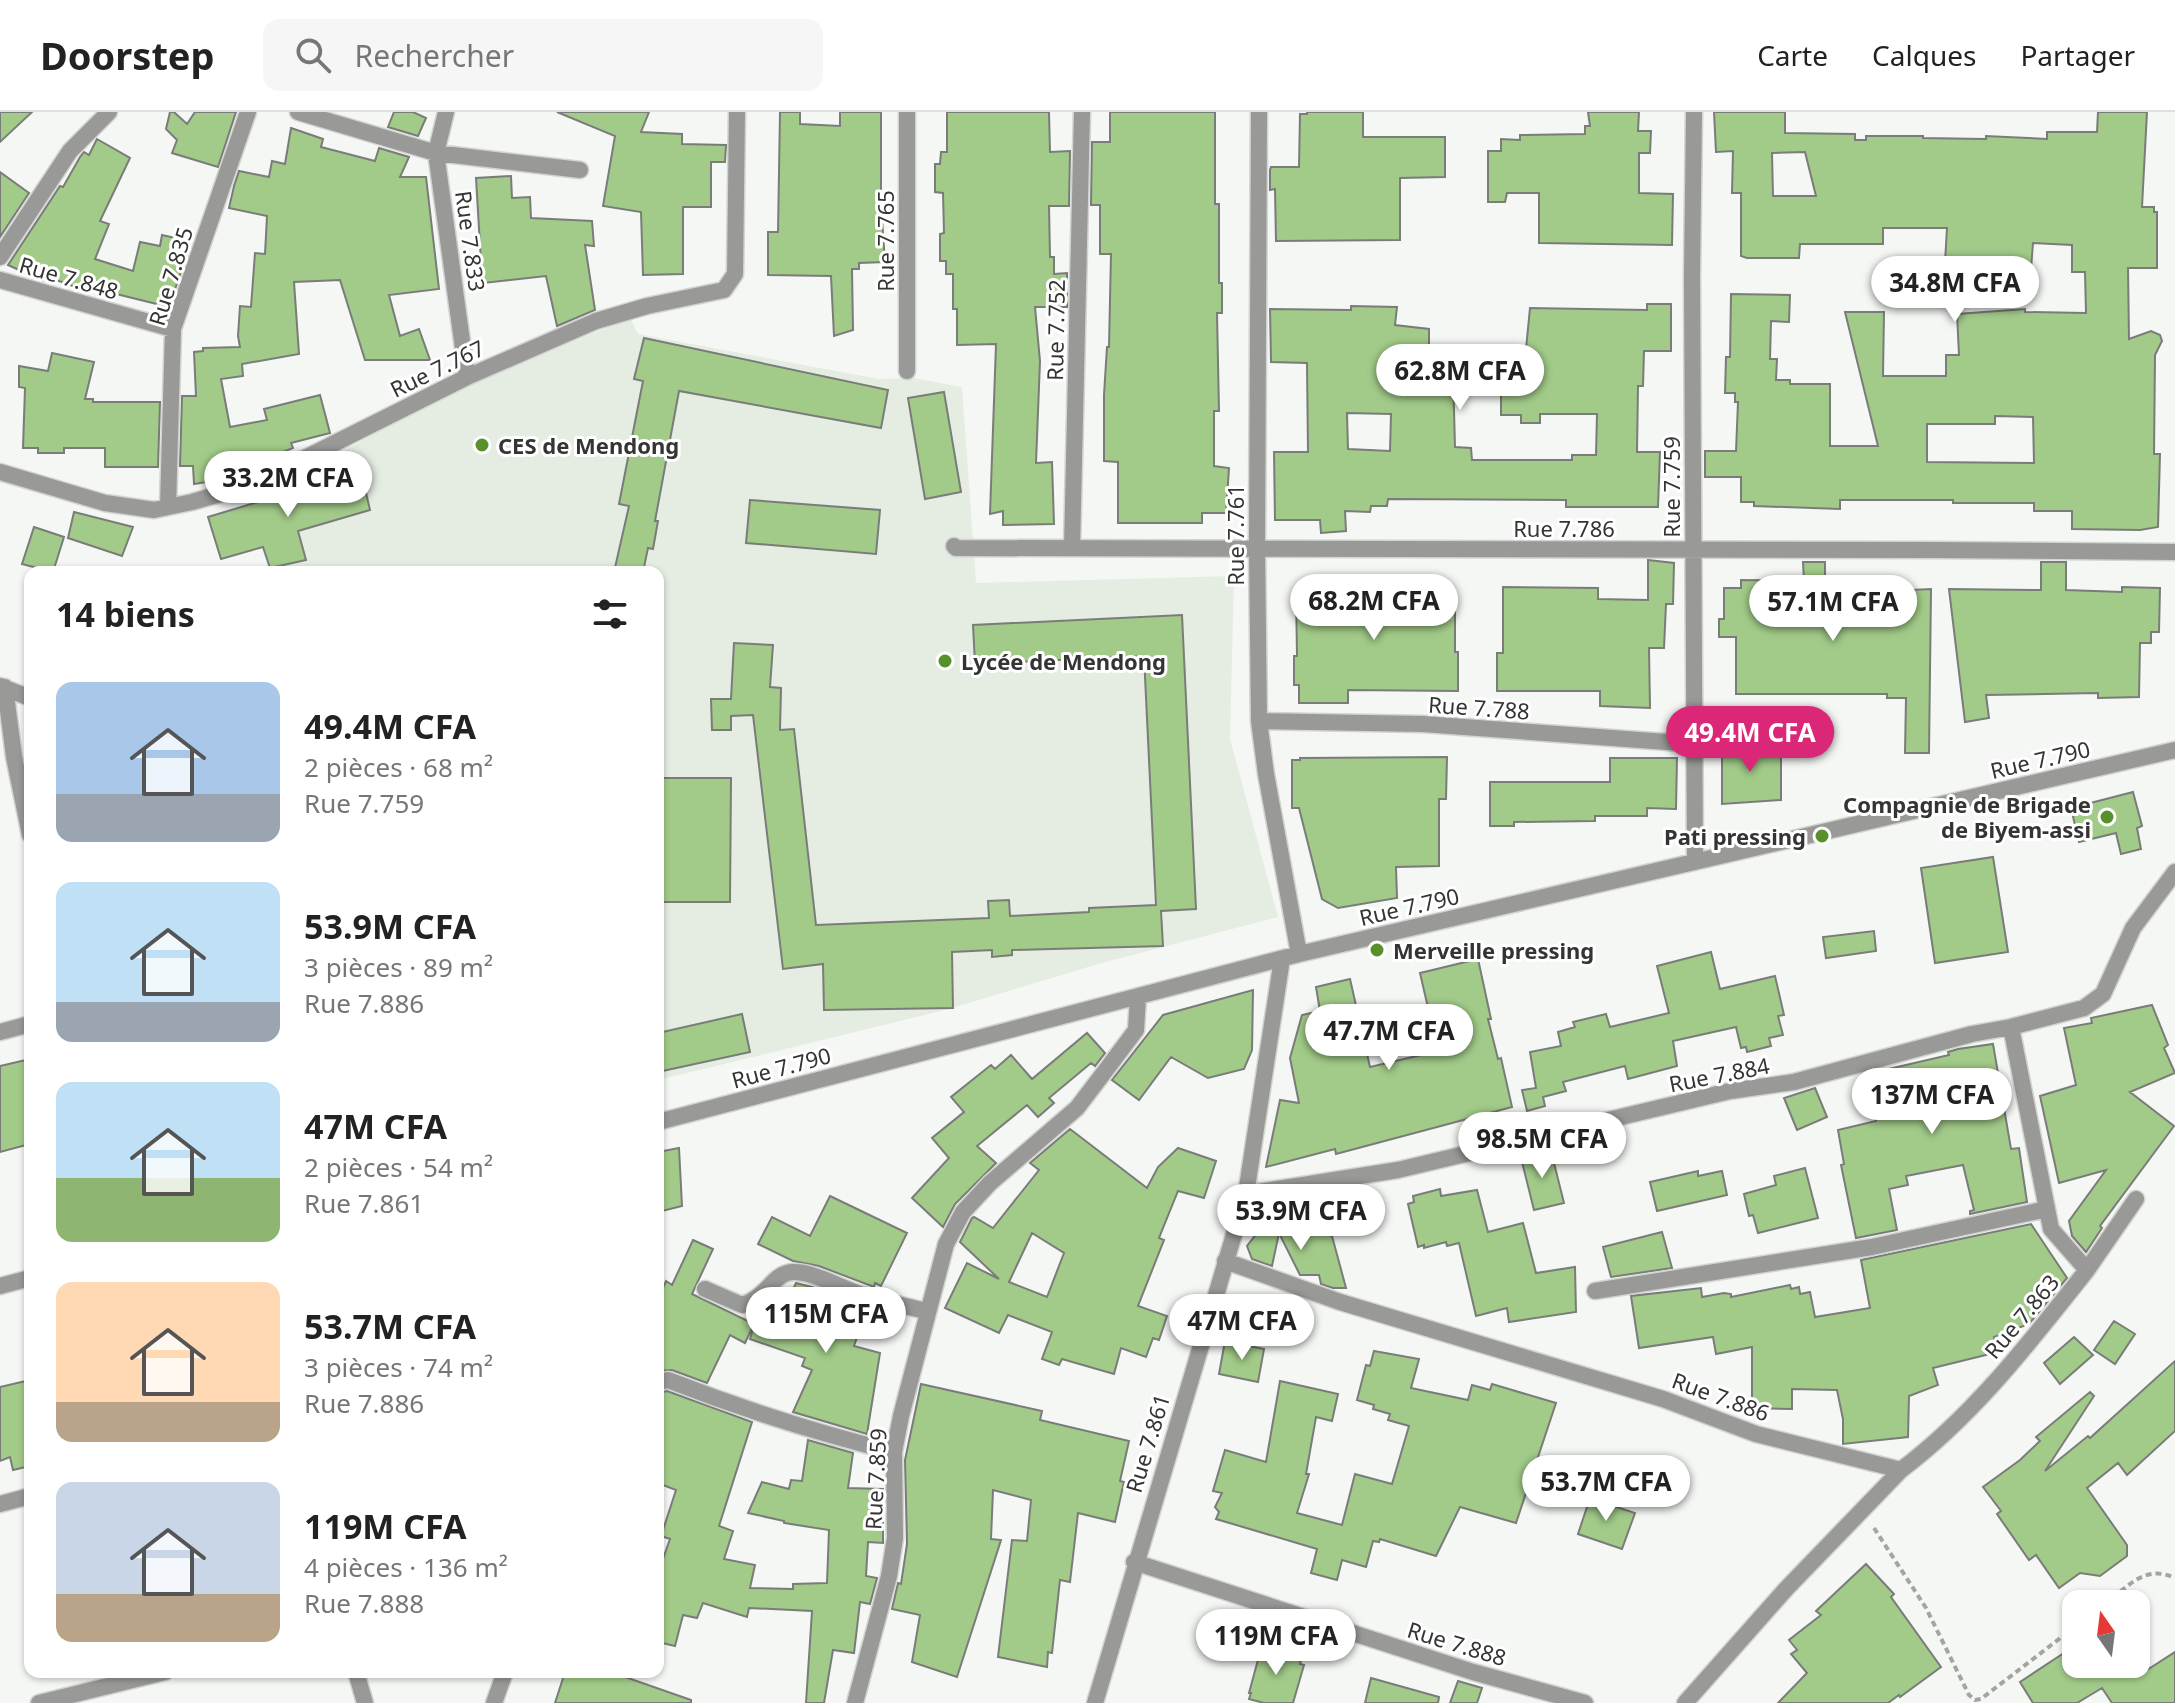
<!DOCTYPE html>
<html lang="fr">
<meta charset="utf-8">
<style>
:root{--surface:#fff;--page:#f6f6f6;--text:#222;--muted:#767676;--line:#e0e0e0;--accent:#db2777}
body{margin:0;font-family:"Noto Sans",sans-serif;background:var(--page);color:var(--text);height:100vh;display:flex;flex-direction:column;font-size:30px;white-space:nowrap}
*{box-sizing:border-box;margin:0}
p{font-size:26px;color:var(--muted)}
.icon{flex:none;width:44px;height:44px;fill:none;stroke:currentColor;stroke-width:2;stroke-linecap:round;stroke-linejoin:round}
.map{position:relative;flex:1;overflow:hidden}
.panel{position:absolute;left:24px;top:454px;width:640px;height:1112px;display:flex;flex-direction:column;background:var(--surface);border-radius:16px;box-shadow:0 2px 6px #0004}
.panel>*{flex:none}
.needle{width:52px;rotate:346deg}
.fabs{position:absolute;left:2062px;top:1478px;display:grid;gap:16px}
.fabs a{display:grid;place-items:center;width:88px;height:88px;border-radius:16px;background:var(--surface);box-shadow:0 2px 6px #0004;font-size:40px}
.price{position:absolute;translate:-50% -68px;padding:0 18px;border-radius:28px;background:#fff;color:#222;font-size:26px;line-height:52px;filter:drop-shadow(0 2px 4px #0008)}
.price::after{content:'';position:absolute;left:50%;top:48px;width:24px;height:18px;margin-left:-12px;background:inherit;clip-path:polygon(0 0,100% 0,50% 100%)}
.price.selected{background:var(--accent);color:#fff}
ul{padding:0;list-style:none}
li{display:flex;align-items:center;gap:24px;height:200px;padding:0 32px}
li span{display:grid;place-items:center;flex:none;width:224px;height:160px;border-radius:16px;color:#555}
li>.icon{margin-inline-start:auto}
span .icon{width:96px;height:96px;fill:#fffc;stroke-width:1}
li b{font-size:34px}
h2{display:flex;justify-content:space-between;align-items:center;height:96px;padding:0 32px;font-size:34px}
header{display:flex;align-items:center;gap:48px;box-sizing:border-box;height:112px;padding:0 40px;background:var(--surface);border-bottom:2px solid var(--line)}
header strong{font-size:38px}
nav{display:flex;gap:44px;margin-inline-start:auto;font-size:28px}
.search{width:560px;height:72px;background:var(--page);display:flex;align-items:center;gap:20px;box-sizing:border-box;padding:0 28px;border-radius:16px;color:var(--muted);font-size:30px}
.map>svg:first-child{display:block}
.built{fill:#e5ece1}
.building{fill:#a2cb89;stroke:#7a7c79;stroke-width:2;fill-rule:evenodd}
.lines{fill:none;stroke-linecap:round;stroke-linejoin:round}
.street-casing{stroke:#d1d4d0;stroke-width:19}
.path{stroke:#a3a5a2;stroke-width:4;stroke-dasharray:6 4;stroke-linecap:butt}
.street{stroke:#999a98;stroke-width:16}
.poi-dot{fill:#58902c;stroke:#fff;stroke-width:3}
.labels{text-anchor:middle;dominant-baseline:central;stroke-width:6;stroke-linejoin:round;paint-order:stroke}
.street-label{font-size:22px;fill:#333433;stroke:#fff}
.poi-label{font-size:22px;font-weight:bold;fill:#333433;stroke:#fff;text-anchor:start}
</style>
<header>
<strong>Doorstep</strong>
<div class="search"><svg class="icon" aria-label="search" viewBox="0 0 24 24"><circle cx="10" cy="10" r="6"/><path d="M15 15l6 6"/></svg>Rechercher</div>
<nav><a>Carte</a><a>Calques</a><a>Partager</a></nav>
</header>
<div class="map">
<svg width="2175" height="1591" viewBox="0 0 2175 1591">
<rect width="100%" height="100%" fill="#f4f7f3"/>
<!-- built -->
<path class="built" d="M630,206L638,222L879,267L913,266L962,275L976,471L1234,464L1230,627L1278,805L1098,852L949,897L658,968V460H274L247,388L270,380L441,285Z"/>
<!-- building -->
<path class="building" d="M0,0H32L0,30Z
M170,0H174L187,12L195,0H236L218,55L172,41L177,28L166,17Z
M394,0H413L426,6L418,24L388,15Z
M557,0H649L641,20L682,22V32L726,33L725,50H711V95H683V162L643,163L641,100L603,94L615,24Z
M780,0H800V12L840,14V0H881V92L885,150L859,151V157H852L853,218L834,224L831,164L768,163V120H778Z
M947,0H1049L1050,40L1070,39L1069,94H1049L1050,145H1054V162L1067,161V195H1035L1040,249L1036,351L1052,350L1054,412L1003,413V399L990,402L996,232L957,233V197H953V162H946V149H940V122L944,121L943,81L935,80V52H940L941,40H947Z
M1110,0H1215V92H1219V171H1222V201H1217L1219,299H1214V354L1229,356L1226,401H1202V411H1118V350L1104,349V283L1107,235H1109L1111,142H1100V93H1091L1092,30H1110Z
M1307,0H1363V25H1445V65L1400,66V128L1276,129L1275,77L1270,78V58L1271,55H1299L1300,2H1307Z
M1588,0H1639L1638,19H1651L1650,41H1639V81L1673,82L1672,133L1539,131V81H1507L1505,90H1488V39H1501V27L1520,28V23L1585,22V14H1590Z
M1714,0H1785V21L1855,22V28H1866V24H1923V26L1986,27V24L2047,27V20H2097L2098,0H2147L2142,95H2154V100H2157V156H2128L2129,227L2151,219L2160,223L2162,229L2155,243L2154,342H2160L2158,415L2140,418L2072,417V399H2034V391H1953V388H1840V397L1754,394V390H1741V365H1705V339H1736L1738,290H1735V281H1725L1726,245H1730L1731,182L1790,183L1789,210L1771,209L1770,247H1777L1776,268H1790V272H1830V334H1878L1845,200H1884L1883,264H1946V243H1959L1957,202L2025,197V200L2086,201L2085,160H2072V133L2033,131L2031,157L1997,155V150H1945L1947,116H1883V132H1800L1799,146H1747L1741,144V81H1732L1733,39L1716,40ZM1805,40L1816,84H1773L1772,41ZM1995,304L2033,305L2034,351L1927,350V312H1995Z
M291,16L323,27L321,35L375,49L379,36L409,45L400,65H426L439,177L389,183L400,224L419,217L430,248H365L340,168L294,170L299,242L242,252L243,264L221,267L230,315L267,308L264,297L320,283L330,321L291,331L293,336L276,343L275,341L212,355L213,369L194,372L193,354H180L182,284H196L194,240L203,239V236L240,235L238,224L240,194L251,195L255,141L265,142L267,104L229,96L234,74L239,59L269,65L272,49L285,52Z
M97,27L130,46L100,109L109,112L95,147L133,159L140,130L160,134L162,123L184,128L181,140L187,142L169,195L104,179L103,182L85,176L84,178L45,164L43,169L8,153L60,74L63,75L80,45L84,40L89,43Z
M0,60L29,81L0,125Z
M511,64L512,86L530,85L531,106L592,109L594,134L585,133L595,198L557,214L546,164L475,172L472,154L481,150L476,66Z
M1647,192H1671V239H1644L1643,274H1638L1637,340H1660L1658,395H1566V388L1388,387L1387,394H1371L1370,400L1345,399L1346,419L1321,421L1320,408H1275L1274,340H1308L1307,251L1271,250L1270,197L1351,198V194L1397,195L1395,213L1429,217V244H1449V261H1453L1455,335L1471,336L1472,348H1572V343H1596L1597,302H1540V311H1521V303H1501V262L1513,261L1508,242L1526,237L1530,196L1647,198ZM1347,301L1391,302L1390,339L1348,337Z
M644,226L888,278L881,316L679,279L655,409H658L653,437L648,436L643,460H614L629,394L619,392L643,269L634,267Z
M52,241L94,250L85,287H93V290H160L158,355H105V336H64V341H38V336H23L25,276L19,275V254L48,259Z
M944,280L961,380L925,387L908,286Z
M361,359L370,398L298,419L306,448L270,456L263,435L221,447L208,405Z
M750,388L880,398L876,442L746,431Z
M74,400L133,415L122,444L68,426Z
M34,415L64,425L53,460L22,452Z
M1648,448L1674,451L1673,492H1666L1664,536H1649L1650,596L1600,594V579H1497V541H1503V475L1598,476V487L1648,488Z
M1803,450H1825V472L1869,473V480L1931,477L1929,641H1905L1906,586H1887V582H1736V525H1719V507H1724V476H1741V468L1804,469Z
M2041,450H2066V478L2122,480V475L2160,476L2159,520H2151V531H2140L2139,585L2098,586V581L1986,583L1989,606L1965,610L1949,477L2041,478Z
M1362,476L1455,478V540H1458V579L1348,578V591H1299V573H1294V544H1297L1296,479Z
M1182,503L1196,797L1161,799L1163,834L1012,838V843L992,845V838L952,840L953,896L824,898L823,852L783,857L753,603L731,604V618H712L711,587H731L734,531L773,533L770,575L781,576L780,618L794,617L816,813L989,806L988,789L1009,788L1010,804L1089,800V796L1156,793L1144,544L975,552L973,513Z
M1728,628H1750V639L1781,640V688L1722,692V640H1728Z
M1447,645L1446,687H1439V754L1396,755L1397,786L1338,796L1322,787L1299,696H1292V648H1300V646Z
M1610,646H1677L1676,697L1647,696V704H1595V709L1514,710V714H1490V670H1610Z
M658,666H731L730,790H658Z
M2133,680L2142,714L2137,716L2141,737L2121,742L2116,721L2079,730L2071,696Z
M1993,745L2008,840L1935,851L1921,756Z
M1874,819L1876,839L1826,846L1823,825Z
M1711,840L1720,877L1775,864L1784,903L1778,904L1783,923L1769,926L1771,934L1747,940L1746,935L1741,936L1736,915L1673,929L1677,954L1628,967L1625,954L1563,970L1566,979L1543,985L1545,994L1527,999L1522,978L1536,976L1530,940L1561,934L1558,920L1575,915L1573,910L1606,902L1610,915L1669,901L1657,854Z
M1478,847L1491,907H1488L1498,947L1501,946L1512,995L1336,1042L1335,1037L1266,1055L1280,988L1299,991L1290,946L1302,903L1320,899L1316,875L1350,867L1370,955L1438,939L1420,861Z
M1253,878L1252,938L1244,957L1208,966L1171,945L1139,988L1112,968L1163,903Z
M2152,893L2168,933L2164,936L2175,961L2130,980L2174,1014L2100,1114L2102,1116L2086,1140L2072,1124L2069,1109L2106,1058L2059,1071L2040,984L2076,973L2064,916L2092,911L2091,906Z
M742,902L750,940L658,960V921Z
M1087,921L1105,941L1095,954L1091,951L1049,986L1054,991L1038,1005L1027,993L977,1034L996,1051L955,1092L943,1115L912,1086L949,1046L932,1026L964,1000L951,985L991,953L995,957L1011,943L1032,967Z
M1993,932L2011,1037L2019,1036L2027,1090L1970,1102V1099L1974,1098L1963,1053L1906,1064L1908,1073L1889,1077L1897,1118L1856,1126L1841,1053L1844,1052L1838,1018L1876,1009L1867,962L1949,943L1948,940L1958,937Z
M30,947V1032L0,1040V954Z
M1815,976L1827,1005L1797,1018L1784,986Z
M1070,1017L1147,1076L1158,1055L1178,1036L1216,1049L1204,1086L1178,1079L1159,1126L1164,1128L1138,1194L1167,1204L1159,1228L1153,1226L1146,1245L1121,1236L1114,1262L1062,1247L1059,1253L1042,1247L1052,1220L1008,1203L999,1221L945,1196L967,1151L999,1167L960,1130L972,1106L974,1105L993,1116L1039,1058L1030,1051ZM1032,1121L1064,1141L1047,1185L1009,1170Z
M679,1036L682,1094L658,1100V1040Z
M1551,1039L1564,1091L1534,1098L1521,1046Z
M1805,1056L1818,1106L1758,1121L1753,1103L1749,1104L1744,1082L1776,1073L1774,1064Z
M1698,1059V1064L1722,1059L1727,1083L1657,1099L1650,1070Z
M1440,1077L1441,1084L1477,1078L1488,1120L1523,1111L1536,1161L1575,1155L1576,1200L1509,1210L1507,1196L1476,1204L1459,1131L1447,1134L1446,1130L1424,1136V1133L1418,1135L1408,1092L1414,1090L1413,1084Z
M830,1084L907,1121L881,1174L875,1171L874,1175L819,1154L793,1149L758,1132L772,1105L810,1124Z
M1265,1111L1299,1122L1298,1114H1318L1325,1122L1332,1124L1346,1176H1333L1321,1172L1319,1163H1300L1279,1121L1272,1154L1252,1147L1247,1134Z
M2031,1112L2067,1166L2029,1212L1994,1225L1998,1240L1933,1256L1938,1273L1909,1284L1908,1325L1843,1332V1307L1837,1278L1792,1277V1297L1752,1296V1235L1716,1242L1713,1225L1639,1236L1631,1184L1701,1176L1702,1185L1724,1181L1731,1182V1185L1790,1173L1791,1177L1799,1175L1800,1182L1810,1180L1815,1205L1870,1196L1861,1148Z
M1662,1120L1672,1156L1611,1165L1603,1135Z
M693,1128L713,1137L692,1182L754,1212L745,1231L730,1223L707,1271L672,1258L658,1259V1187L666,1169L672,1173Z
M796,1171L812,1175L867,1196L854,1234L880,1241L867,1322L793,1300L812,1258L802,1254L805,1246L750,1227L758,1200L780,1207Z
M2114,1209L2135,1222L2115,1252L2094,1238Z
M2074,1225L2093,1243L2060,1272L2044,1251Z
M1225,1229L1264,1237L1258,1270L1219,1262Z
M1374,1239L1419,1247L1411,1276L1468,1288L1472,1273L1490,1278L1492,1272L1556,1291L1516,1411L1460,1395L1436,1444L1380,1427L1379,1430L1373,1429L1366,1455L1342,1448L1337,1468L1311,1461L1317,1437L1216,1407L1219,1400L1215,1395L1222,1381L1213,1379L1225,1338L1266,1350L1280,1269L1338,1282L1332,1309L1316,1305L1306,1362H1309L1297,1401L1342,1413L1355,1362L1392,1372L1409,1314L1388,1308L1390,1302L1373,1297L1374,1293L1357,1288L1366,1253L1370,1254Z
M2175,1249V1319L2127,1363L2118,1351L2087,1376L2127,1433V1444L2100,1464L2080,1461L2059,1476L2036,1443L2029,1448L1997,1402L2001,1399L1983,1375L2020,1348L2040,1329L2036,1325L2090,1280L2094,1284L2045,1359L2088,1324L2090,1326Z
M30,1268V1354L13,1358L10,1345L0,1349V1275Z
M921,1272L1042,1299L1040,1308L1129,1329L1120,1369L1124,1370L1115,1410L1078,1401L1070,1470L1060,1468L1052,1541L1048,1540L1047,1555L998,1545L1012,1428L1027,1429L1031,1388L993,1378L991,1427L1001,1428L957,1565L912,1550L920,1503L892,1497L898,1471L901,1472L907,1432L905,1348Z
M667,1279L752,1310L719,1414L733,1419L724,1447L755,1453L750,1476L793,1477V1472L827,1471L829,1418L784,1411V1409L748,1401L762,1370L789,1377L791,1368L802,1369L808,1328L853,1341L848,1376L883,1377V1431L868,1430L866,1464L877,1466L870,1492L860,1490L854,1541L833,1538L824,1591H806L812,1499L749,1496L747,1505L703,1491L697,1506L683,1503L675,1534L658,1530V1461L670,1427L661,1424L676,1378L658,1371V1281Z
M1590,1386L1635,1401L1622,1437L1578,1422Z
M1866,1452L1894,1482L1891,1485L1941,1555L1900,1585L1899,1583L1888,1591H1778L1807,1561L1791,1542L1797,1538L1789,1528L1821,1503L1816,1499Z
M1262,1533L1302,1544L1300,1552L1304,1553L1293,1591H1264L1249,1587L1251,1581H1249Z
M2076,1533V1552H2143L2147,1558L2175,1540V1591H2112L2102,1576L2077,1591H2033L2020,1570Z
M565,1560H611L691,1588V1591H555Z
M1371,1566L1439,1585L1438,1591H1365Z
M1458,1569L1482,1576L1477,1591H1450Z"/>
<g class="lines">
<!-- street casing -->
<g class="street-casing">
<path id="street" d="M298,0L436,41L580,58
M446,0L436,41L467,265
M1259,0L1257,436L1259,609L1266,662L1299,842
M1694,0L1692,164L1695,750
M0,145L70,39L109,0
M0,168L173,217
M907,259V0
M0,360L105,391L154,398L192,390L227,380L289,354L467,265L596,209L647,194L724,178L735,162L737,0
M168,395L173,217L248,0
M954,434L956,436L1935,438L2175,440
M1072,436L1082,0
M0,574L30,586
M5,575L14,645L30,723
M1259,609L1423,612L1694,632
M1694,616L1825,619
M0,920L30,912
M658,1010L1299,842L2175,638
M1246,1082L1398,1058L1730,979L1794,970L1972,922L2011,915
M1225,1149L1340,1190L1663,1287L1756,1322L1901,1358L1786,1477L1685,1591
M2087,1158L2136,1087
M0,1174L30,1166
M705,1177L742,1193C765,1186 772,1165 787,1161C807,1155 844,1178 865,1184C885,1190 906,1194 926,1199
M1595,1179L1872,1135L2047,1097
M658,1270L668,1268C742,1297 817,1321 894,1340
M1901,1358C1974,1303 2030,1230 2087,1158L2051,1117L2011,915L2084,896L2103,882L2133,816L2175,760
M0,1392L30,1384
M1134,1450L1473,1560L1585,1591
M356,1560L365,1591
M39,1591L165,1560
M494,1591L505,1560
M855,1591L889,1464L895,1426L894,1340L901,1304L946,1132L963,1100L990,1071L1077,996L1106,958L1136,918L1138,885
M1095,1591L1246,1082L1282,847"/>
</g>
<!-- path -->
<path class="path" d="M1874,1416L1926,1496L1969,1583L1975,1588L1981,1587L2076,1514
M2105,1492C2129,1474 2145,1452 2175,1466"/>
<!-- street -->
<use href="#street" class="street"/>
</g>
<!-- markers -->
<g class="poi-dot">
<circle cx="482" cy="333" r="8"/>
<circle cx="945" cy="549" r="8"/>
<circle cx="2107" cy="705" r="8"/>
<circle cx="1822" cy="724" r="8"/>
<circle cx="1377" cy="838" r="8"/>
</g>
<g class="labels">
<!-- street labels -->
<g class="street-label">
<text transform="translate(471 129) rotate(82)">Rue 7.833</text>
<text transform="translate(885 129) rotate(-90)">Rue 7.765</text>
<text transform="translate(170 164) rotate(-73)">Rue 7.835</text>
<text transform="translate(69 165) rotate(16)">Rue 7.848</text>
<text transform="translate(1055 218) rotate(-89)">Rue 7.752</text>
<text transform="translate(437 256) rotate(-26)">Rue 7.767</text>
<text transform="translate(1671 375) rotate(-90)">Rue 7.759</text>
<text x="1564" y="416">Rue 7.786</text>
<text transform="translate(1235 423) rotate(-90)">Rue 7.761</text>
<text transform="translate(1479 595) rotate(4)">Rue 7.788</text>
<text transform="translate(2040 647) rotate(-13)">Rue 7.790</text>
<text transform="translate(1409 794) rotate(-13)">Rue 7.790</text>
<text transform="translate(781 955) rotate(-15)">Rue 7.790</text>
<text transform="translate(1719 962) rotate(-11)">Rue 7.884</text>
<text transform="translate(2021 1204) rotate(-50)">Rue 7.863</text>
<text transform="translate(1721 1284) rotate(20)">Rue 7.886</text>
<text transform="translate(1147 1331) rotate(-73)">Rue 7.861</text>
<text transform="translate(875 1367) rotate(-87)">Rue 7.859</text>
<text transform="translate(1457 1531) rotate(17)">Rue 7.888</text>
</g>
<!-- poi labels -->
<g class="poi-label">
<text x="498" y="333">CES de Mendong</text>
<text x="961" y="549">Lycée de Mendong</text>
<text x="2091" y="692" text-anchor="end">Compagnie de Brigade<tspan x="2091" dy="25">de Biyem-assi</tspan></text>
<text x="1806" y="724" text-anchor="end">Pati pressing</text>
<text x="1393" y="838">Merveille pressing</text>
</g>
</g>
</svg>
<div class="fabs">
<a><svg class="needle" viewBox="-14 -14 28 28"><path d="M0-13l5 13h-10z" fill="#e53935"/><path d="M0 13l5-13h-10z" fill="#767676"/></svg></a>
</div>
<b class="price" style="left:1955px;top:212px">34.8M CFA</b>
<b class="price" style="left:1460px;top:300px">62.8M CFA</b>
<b class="price" style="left:288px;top:407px">33.2M CFA</b>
<b class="price" style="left:1374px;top:530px">68.2M CFA</b>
<b class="price" style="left:1833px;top:531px">57.1M CFA</b>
<b class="price selected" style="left:1750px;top:662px">49.4M CFA</b>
<b class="price" style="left:1389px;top:960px">47.7M CFA</b>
<b class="price" style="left:1932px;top:1024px">137M CFA</b>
<b class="price" style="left:1542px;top:1068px">98.5M CFA</b>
<b class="price" style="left:1301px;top:1140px">53.9M CFA</b>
<b class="price" style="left:826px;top:1243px">115M CFA</b>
<b class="price" style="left:1242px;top:1250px">47M CFA</b>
<b class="price" style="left:1606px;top:1411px">53.7M CFA</b>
<b class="price" style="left:1276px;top:1565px">119M CFA</b>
<section class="panel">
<h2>14 biens<svg class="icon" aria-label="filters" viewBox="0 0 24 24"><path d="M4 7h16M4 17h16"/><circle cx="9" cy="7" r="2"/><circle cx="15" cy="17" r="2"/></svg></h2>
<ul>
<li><span style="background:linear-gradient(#a9c7e8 70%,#9aa5b1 0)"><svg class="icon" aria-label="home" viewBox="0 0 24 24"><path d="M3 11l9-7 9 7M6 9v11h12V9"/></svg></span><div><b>49.4M CFA</b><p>2 pièces · 68 m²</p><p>Rue 7.759</p></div></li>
<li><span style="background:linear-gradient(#bfe0f5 75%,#9aa5b1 0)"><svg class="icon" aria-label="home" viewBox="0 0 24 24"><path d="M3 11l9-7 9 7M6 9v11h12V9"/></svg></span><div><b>53.9M CFA</b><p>3 pièces · 89 m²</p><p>Rue 7.886</p></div></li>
<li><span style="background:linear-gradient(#bfe0f5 60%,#8fb573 0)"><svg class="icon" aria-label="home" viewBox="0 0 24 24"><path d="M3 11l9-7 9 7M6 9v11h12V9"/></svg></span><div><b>47M CFA</b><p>2 pièces · 54 m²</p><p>Rue 7.861</p></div></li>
<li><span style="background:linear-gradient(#ffd9b3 75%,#b9a48a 0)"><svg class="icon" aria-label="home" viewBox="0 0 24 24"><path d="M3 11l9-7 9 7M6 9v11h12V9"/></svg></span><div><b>53.7M CFA</b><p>3 pièces · 74 m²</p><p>Rue 7.886</p></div></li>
<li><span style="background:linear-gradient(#c9d6e8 70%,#b9a48a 0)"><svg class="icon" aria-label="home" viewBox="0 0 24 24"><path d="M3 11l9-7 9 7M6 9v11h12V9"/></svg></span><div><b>119M CFA</b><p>4 pièces · 136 m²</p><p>Rue 7.888</p></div></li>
</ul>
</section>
</div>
